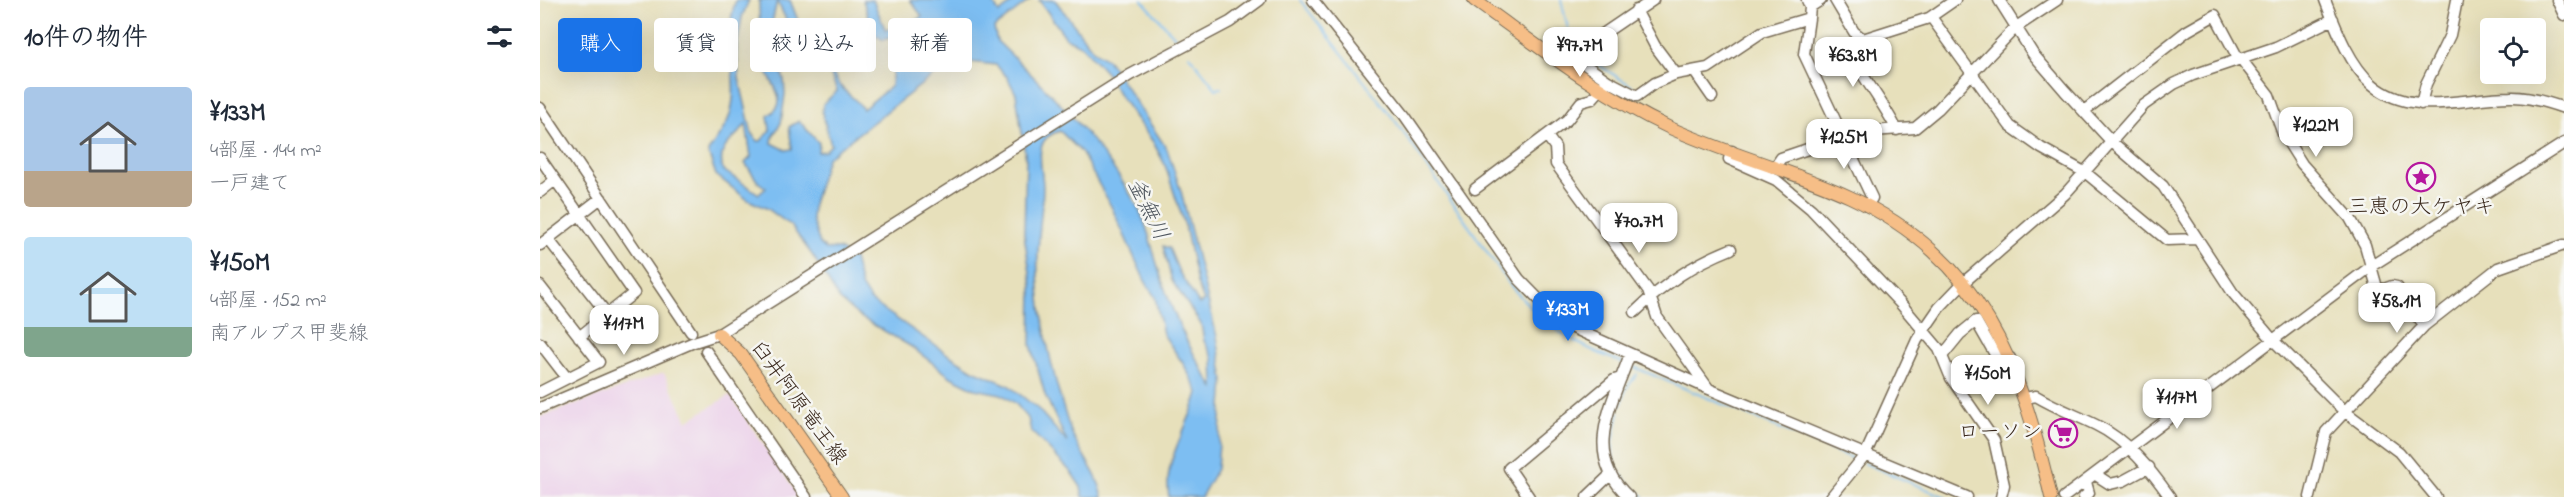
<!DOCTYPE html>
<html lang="ja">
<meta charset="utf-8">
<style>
:root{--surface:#fff;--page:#f2f2f3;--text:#1f2937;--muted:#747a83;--accent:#1a73e8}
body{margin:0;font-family:"Indie Flower","Klee One",sans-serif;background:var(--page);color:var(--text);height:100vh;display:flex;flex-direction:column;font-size:22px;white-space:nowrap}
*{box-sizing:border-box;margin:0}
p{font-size:20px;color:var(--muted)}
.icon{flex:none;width:33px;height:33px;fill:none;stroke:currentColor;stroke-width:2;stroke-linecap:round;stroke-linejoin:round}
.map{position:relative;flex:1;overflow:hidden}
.details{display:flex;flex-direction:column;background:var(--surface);width:540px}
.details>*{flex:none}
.banner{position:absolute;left:18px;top:18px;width:570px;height:54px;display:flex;gap:12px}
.tools{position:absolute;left:1940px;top:18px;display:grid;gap:12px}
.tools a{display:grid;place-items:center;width:66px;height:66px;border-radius:6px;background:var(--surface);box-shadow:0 6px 24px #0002;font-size:30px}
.price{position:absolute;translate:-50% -51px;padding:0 14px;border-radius:12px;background:#fff;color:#222;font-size:20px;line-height:39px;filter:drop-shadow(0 2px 3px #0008)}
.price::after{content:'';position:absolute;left:50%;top:36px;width:18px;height:14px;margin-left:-9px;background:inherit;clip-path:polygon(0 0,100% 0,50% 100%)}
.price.on{background:var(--accent);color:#fff}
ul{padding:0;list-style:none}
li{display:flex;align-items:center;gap:18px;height:150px;padding:0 24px}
li span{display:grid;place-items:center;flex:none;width:168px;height:120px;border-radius:6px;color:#555}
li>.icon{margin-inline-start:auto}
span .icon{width:72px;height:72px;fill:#fffc;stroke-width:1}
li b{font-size:26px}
h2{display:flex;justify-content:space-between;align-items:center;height:72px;padding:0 24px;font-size:26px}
.tag{padding:0 21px;border-radius:6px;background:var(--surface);box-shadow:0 6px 24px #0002;font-size:21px;line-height:54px}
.tag.on{background:var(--accent);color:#fff}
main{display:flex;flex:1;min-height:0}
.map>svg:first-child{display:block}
.built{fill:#ecd1ea}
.water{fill:#7dbef2;stroke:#5c7488;stroke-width:1.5;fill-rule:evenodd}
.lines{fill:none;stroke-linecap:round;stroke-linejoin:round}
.stream{stroke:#7dbef2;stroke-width:2}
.minor-casing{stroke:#776a55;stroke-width:13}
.major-casing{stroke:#776a55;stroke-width:14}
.minor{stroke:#fff;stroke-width:10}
.major{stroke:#f6be87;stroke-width:12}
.labels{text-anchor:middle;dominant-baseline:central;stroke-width:5;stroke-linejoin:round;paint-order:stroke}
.poi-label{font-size:21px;fill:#3b2a1e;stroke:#f6f6f2}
.street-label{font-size:21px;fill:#3b2a1e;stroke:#f6f6f2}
.water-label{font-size:22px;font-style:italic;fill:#4f565e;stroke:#f6f6f2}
</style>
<main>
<section class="details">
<h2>10件の物件<svg class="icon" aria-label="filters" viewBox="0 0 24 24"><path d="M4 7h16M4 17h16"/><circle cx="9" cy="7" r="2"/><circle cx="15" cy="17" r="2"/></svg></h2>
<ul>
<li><span style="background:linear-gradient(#a9c7e8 70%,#b9a48a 0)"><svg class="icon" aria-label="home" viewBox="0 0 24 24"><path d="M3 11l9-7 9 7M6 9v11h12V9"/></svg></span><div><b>¥133M</b><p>4部屋 · 144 m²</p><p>一戸建て</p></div></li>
<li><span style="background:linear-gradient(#bfe0f5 75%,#7fa58c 0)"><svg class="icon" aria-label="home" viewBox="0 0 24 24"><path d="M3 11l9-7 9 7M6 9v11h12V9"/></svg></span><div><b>¥150M</b><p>4部屋 · 152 m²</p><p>南アルプス甲斐線</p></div></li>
</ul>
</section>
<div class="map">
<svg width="2024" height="497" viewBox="0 0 2024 497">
<rect width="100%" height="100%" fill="#f6f6f2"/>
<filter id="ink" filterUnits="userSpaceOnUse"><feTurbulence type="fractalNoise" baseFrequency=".0167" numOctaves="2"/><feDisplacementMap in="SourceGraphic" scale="12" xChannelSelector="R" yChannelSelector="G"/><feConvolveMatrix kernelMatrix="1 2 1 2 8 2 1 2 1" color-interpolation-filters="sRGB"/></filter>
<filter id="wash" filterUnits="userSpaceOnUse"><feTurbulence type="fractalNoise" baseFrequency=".008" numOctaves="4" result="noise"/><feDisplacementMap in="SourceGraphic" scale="24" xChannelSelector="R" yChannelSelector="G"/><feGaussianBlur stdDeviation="1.35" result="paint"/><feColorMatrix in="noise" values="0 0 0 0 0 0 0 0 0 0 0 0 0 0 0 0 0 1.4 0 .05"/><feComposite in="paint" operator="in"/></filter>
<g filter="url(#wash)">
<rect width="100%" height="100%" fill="#e7e0bb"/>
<!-- built -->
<path class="built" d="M124,373L147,421L190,395L259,497H0V417Z"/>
<!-- water -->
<path class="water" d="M196,0H209L202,17L197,48L199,78L212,134L217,141H221L230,130L228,116C233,112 239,108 239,102C239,87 227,78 225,66C220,43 219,23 219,0H250L275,64C291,66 292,72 299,84C305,93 317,99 323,109L351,86L354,62L360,49L355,36L343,40L333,33L323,0H333L345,29C358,31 372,24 382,16L370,0H452L459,13L476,0H490L454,28L457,41C509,91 563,143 598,208C608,226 611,245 617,264C629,307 650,351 674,388L673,358L664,341L661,324L632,281L623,246L629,248L639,272L659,304L664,301L657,283L645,226L625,165L613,142L579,95L568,75L542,46L526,38L499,0H515L553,50L568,60L627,149L641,191L677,337L684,381L677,469L661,497H629C622,460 650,426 658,392L644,365L623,334L615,297L605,281L572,208L541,152L520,131C490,139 503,165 503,188C502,217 496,247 498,275C501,325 513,376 528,423C536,450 557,469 563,497H543L541,487L531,472L491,431L488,418L476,404L461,394L435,389L411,377L370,346L320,317L299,299L273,256L251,226L228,209L208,200L176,175L168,152C175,142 183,131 188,120C203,85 180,42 196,0ZM237,1L263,54L274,68L290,73L297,91L283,104L282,113L291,145L285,151L278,152L279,143L259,121L249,127L252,149L246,150L232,143L233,136L241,123L245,94L244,79L228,40ZM413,60L456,65L467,77L476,94L486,160L484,234L492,286L491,345L505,395L527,442L498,409L468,385L433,370L409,355L330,300L321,286L314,259L299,249H286L280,244L272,220L273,204L287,158ZM206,124L211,157L205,163L218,182L226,188L219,194L183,170C176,146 194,141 206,124Z"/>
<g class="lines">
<!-- stream -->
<path class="stream" d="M602,0L635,37
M760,0L856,122L970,285C1007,327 1031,344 1084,363
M1021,0L1029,33L1036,46
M649,55L676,89L681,88
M1043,55L1093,87
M1089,365L1316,460
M1081,405L1086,389L1097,374
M1079,412C1069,456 1066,467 1104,497
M1324,463L1405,497"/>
</g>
</g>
<g filter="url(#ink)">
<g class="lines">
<!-- minor casing -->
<g class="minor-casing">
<path id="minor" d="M773,0L865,116L979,279L1022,323L1169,389L1427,497
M1295,0L1314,32L1323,39L1389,18L1415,0
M1459,0L1493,54L1525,91L1572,142L1623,186L1693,293L1732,339L1804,411L1859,452L1896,497
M1785,0C1796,28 1809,64 1832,84C1871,118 1924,97 1970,97C1988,96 2007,102 2024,108
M2017,0L2024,15
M1270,7L1281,0
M1096,10L1115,46L1136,74
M1391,17L1470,126L1501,148L1546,173L1627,240L1657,239
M1269,18L1264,54L1332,198L1327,206
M1327,38V44L1312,58C1327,83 1344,104 1357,130
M1701,59L1729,95L1743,134L1762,164L1810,218L1825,245L1838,291L1852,286L1857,287L1884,326
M1154,71L1172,97
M1068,81L1040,61L1035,53L1113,0
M1881,104L1886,84L1910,35L1917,0
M0,108L151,332
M1544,111L1647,31L1675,15L1699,60
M1007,136L1015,147L1016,164L1108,290L1117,317L1168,388
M1192,151L1189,159L1236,180L1271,209L1360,303L1399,349L1411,378L1454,440L1464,485L1461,497
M0,158L94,293L39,337
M1235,167L1241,158L1318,132L1375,128L1398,109L1475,28L1517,0
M935,189L1027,120L1041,102L1052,99L1068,81L1097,96L1115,83L1136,74L1168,68L1222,32L1269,18L1270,7L1267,0
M0,192L15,180
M8,239L68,315
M0,245L61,198
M0,286L59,362L0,392
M1095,312C1124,284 1153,264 1191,249
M0,343L27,378
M166,351L266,497
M1402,356L1420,334L1436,321L1460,363L1470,358
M1485,398L1496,396C1516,408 1536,415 1556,425C1587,440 1611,470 1630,497
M0,408L154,342L179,334L590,75L690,22L720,0
M1556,475L1570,484L1583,481L1609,467
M989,497L969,468L1074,380L1081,378
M1047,497L1070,475
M1089,497C1041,454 1072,405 1090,354
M1291,497L1325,455L1377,340L1399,308L1423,283L1525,194L1604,105L1634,84L1653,75L1736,47L1793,19
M1524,497L1833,265L2024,143
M1544,497L1549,493L1546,482
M1770,497L1786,432L1884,326L1958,268L2024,245"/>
</g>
<!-- major casing -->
<g class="major-casing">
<path id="major" d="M934,0C997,45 1058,94 1128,127C1187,154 1251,170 1310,197C1443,259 1480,364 1511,497
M179,334L201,354L302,497"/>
</g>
<!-- minor -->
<use href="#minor" class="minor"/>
<!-- major -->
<use href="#major" class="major"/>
</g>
</g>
<!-- icons -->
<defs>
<g id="sight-ring" transform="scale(1.5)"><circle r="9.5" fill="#f6f6f2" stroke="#b5179e" stroke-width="1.5"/><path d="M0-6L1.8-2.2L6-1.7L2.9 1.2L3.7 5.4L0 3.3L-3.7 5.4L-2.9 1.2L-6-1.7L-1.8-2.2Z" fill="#b5179e"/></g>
<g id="supermarket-ring" transform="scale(1.5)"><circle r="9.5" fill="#f6f6f2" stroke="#b5179e" stroke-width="1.5"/><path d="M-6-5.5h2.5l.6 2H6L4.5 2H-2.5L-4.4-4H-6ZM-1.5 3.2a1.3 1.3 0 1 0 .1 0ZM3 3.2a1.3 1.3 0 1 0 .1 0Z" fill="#b5179e"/></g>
</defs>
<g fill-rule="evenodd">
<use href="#sight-ring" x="1881" y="177"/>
<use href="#supermarket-ring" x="1523" y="433"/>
</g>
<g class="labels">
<!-- poi labels -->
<g class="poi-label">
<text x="1881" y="208">三恵の大ケヤキ</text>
<text x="1502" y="433" text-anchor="end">ローソン</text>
</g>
<!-- street labels -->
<g class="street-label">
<text transform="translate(258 403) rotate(54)">臼井阿原竜王線</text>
</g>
<!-- water labels -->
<g class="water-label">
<text transform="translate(607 210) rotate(64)">釜無川</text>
</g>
</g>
</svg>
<div class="tools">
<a><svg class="icon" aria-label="locate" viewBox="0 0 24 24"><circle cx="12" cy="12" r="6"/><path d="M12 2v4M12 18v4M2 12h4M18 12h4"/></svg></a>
</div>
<b class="price" style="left:1040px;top:78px">¥97.7M</b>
<b class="price" style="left:1313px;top:88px">¥63.8M</b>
<b class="price" style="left:1776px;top:158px">¥122M</b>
<b class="price" style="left:1304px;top:170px">¥125M</b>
<b class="price" style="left:1099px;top:254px">¥70.7M</b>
<b class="price" style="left:1857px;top:334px">¥58.1M</b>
<b class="price on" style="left:1028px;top:342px">¥133M</b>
<b class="price" style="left:84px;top:356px">¥117M</b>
<b class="price" style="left:1448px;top:406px">¥150M</b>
<b class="price" style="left:1637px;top:430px">¥117M</b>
<div class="banner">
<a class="tag on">購入</a>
<a class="tag">賃貸</a>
<a class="tag">絞り込み</a>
<a class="tag">新着</a>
</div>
</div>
</main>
